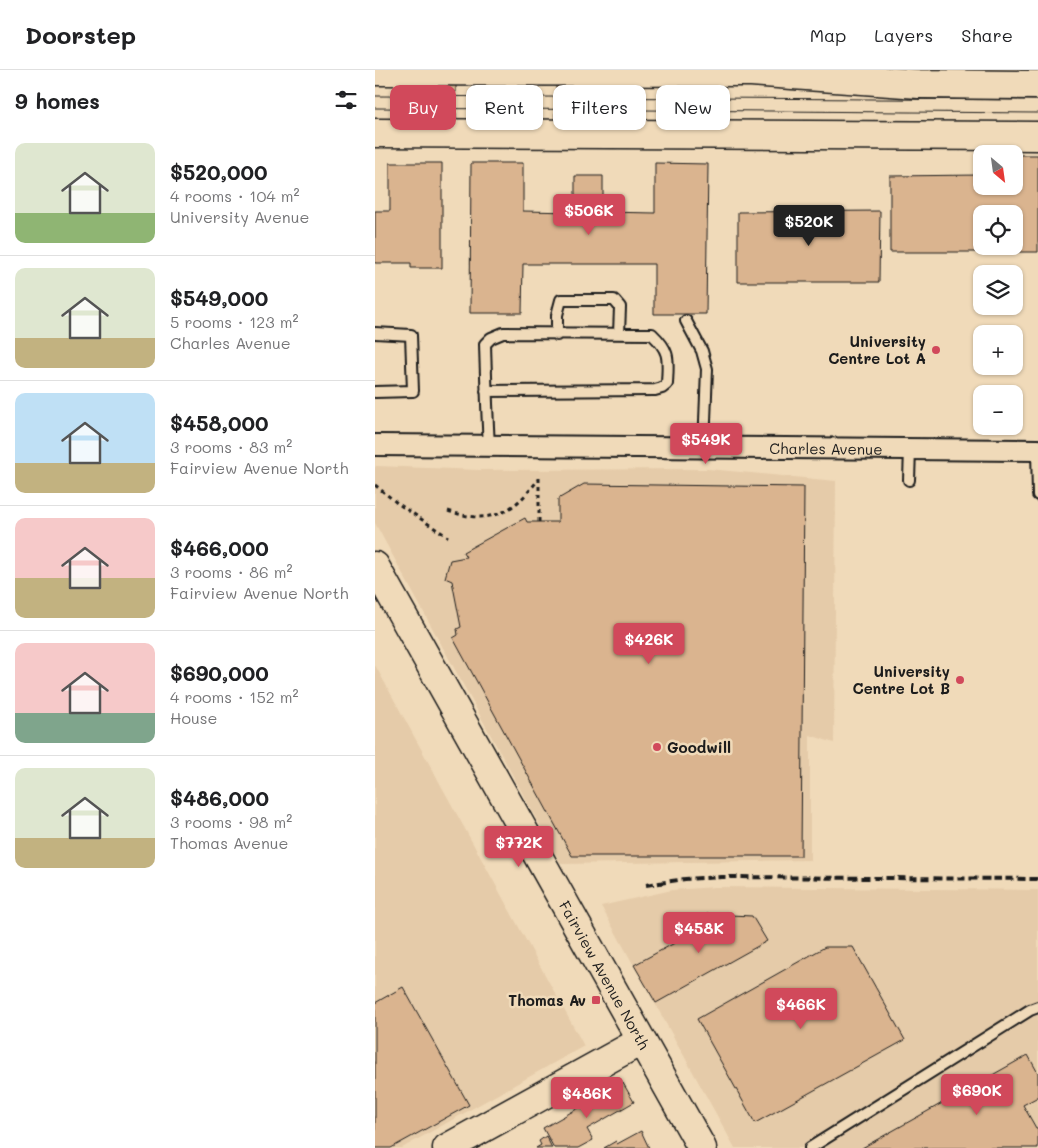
<!DOCTYPE html>
<meta charset="utf-8">
<style>
:root{--surface:#fff;--page:#f2f2f2;--text:#202124;--muted:#757577;--line:#e0e0e0;--accent:#d1495b}
body{margin:0;font-family:Mali,sans-serif;background:var(--page);color:var(--text);height:100vh;display:flex;flex-direction:column;font-size:19px;white-space:nowrap}
*{box-sizing:border-box;margin:0}
p{font-size:16px;color:var(--muted)}
.icon{flex:none;width:28px;height:28px;fill:none;stroke:currentColor;stroke-width:2;stroke-linecap:round;stroke-linejoin:round}
.map{position:relative;flex:1;overflow:hidden}
.side{display:flex;flex-direction:column;background:var(--surface);width:375px}
.side>*{flex:none}
.hud{position:absolute;left:15px;top:15px;width:475px;height:45px;display:flex;gap:10px}
.needle{width:32px;rotate:151deg}
.tools{position:absolute;left:598px;top:75px;display:grid;gap:10px}
.tools a{display:grid;place-items:center;width:50px;height:50px;border-radius:10px;background:var(--surface);box-shadow:0 1px 4px #0004;font-size:25px}
.price{position:absolute;translate:-50% -42px;padding:0 11px;border-radius:5px;background:var(--accent);color:#fff;font-size:16px;line-height:32px;filter:drop-shadow(0 1px 2px #0008)}
.price::after{content:'';position:absolute;left:50%;top:30px;width:15px;height:11px;margin-left:-8px;background:inherit;clip-path:polygon(0 0,100% 0,50% 100%)}
.price.current{background:#222;color:#fff}
ul{padding:0;list-style:none}
li{display:flex;align-items:center;gap:15px;height:125px;padding:0 15px}
li+li{border-top:1px solid var(--line)}
li span{display:grid;place-items:center;flex:none;width:140px;height:100px;border-radius:10px;color:#555}
li>.icon{margin-inline-start:auto}
span .icon{width:60px;height:60px;fill:#fffc;stroke-width:1}
li b{font-size:21px}
h2{display:flex;justify-content:space-between;align-items:center;height:60px;padding:0 15px;font-size:21px}
.tag{padding:0 18px;border-radius:10px;background:var(--surface);box-shadow:0 1px 4px #0004;font-size:18px;line-height:45px}
.tag.current{background:var(--accent);color:#fff}
header{display:flex;align-items:center;gap:30px;box-sizing:border-box;height:70px;padding:0 25px;background:var(--surface);border-bottom:1px solid var(--line)}
header strong{font-size:24px}
nav{display:flex;gap:28px;margin-inline-start:auto;font-size:18px}
main{display:flex;flex:1;min-height:0}
.map>svg:first-child{display:block}
.built{fill:#e5cba9}
.building{fill:#dab48f;stroke:#1c1c1c;fill-rule:evenodd}
.lines{fill:none;stroke-linecap:round;stroke-linejoin:round}
.lane-casing{stroke:#1c1c1c;stroke-width:14}
.street-casing{stroke:#1c1c1c;stroke-width:24}
.secondary-casing{stroke:#1c1c1c;stroke-width:31}
.path{stroke:#1c1c1c;stroke-width:3;stroke-dasharray:4 4;stroke-linecap:butt}
.lane{stroke:#f0dab9;stroke-width:10}
.street{stroke:#f0dab9;stroke-width:20}
.secondary{stroke:#f0dab9;stroke-width:28}
.tram{stroke:#1c1c1c;stroke-width:1}
.rail{stroke:#1c1c1c;stroke-width:4;stroke-dasharray:8 4;stroke-linecap:butt}
.poi-dot{fill:#d1495b;stroke:#f0dab9;stroke-width:2}
.labels{text-anchor:middle;dominant-baseline:central;stroke-width:5;stroke-linejoin:round;paint-order:stroke}
.poi-label{font-size:15px;font-weight:bold;fill:#1c1c1c;stroke:#f0dab9;text-anchor:end}
.street-label{font-size:15px;fill:#1c1c1c;stroke:#f0dab9}
</style>
<header>
<strong>Doorstep</strong>
<nav><a>Map</a><a>Layers</a><a>Share</a></nav>
</header>
<main>
<section class="side">
<h2>9 homes<svg class="icon" aria-label="filters" viewBox="0 0 24 24"><path d="M4 7h16M4 17h16"/><circle cx="9" cy="7" r="2"/><circle cx="15" cy="17" r="2"/></svg></h2>
<ul>
<li><span style="background:linear-gradient(#dfe7d0 70%,#8fb573 0)"><svg class="icon" aria-label="home" viewBox="0 0 24 24"><path d="M3 11l9-7 9 7M6 9v11h12V9"/></svg></span><div><b>$520,000</b><p>4 rooms · 104 m²</p><p>University Avenue</p></div></li>
<li><span style="background:linear-gradient(#dfe7d0 70%,#c2b280 0)"><svg class="icon" aria-label="home" viewBox="0 0 24 24"><path d="M3 11l9-7 9 7M6 9v11h12V9"/></svg></span><div><b>$549,000</b><p>5 rooms · 123 m²</p><p>Charles Avenue</p></div></li>
<li><span style="background:linear-gradient(#bfe0f5 70%,#c2b280 0)"><svg class="icon" aria-label="home" viewBox="0 0 24 24"><path d="M3 11l9-7 9 7M6 9v11h12V9"/></svg></span><div><b>$458,000</b><p>3 rooms · 83 m²</p><p>Fairview Avenue North</p></div></li>
<li><span style="background:linear-gradient(#f6c9c9 60%,#c2b280 0)"><svg class="icon" aria-label="home" viewBox="0 0 24 24"><path d="M3 11l9-7 9 7M6 9v11h12V9"/></svg></span><div><b>$466,000</b><p>3 rooms · 86 m²</p><p>Fairview Avenue North</p></div></li>
<li><span style="background:linear-gradient(#f6c9c9 70%,#7fa58c 0)"><svg class="icon" aria-label="home" viewBox="0 0 24 24"><path d="M3 11l9-7 9 7M6 9v11h12V9"/></svg></span><div><b>$690,000</b><p>4 rooms · 152 m²</p><p>House</p></div></li>
<li><span style="background:linear-gradient(#dfe7d0 70%,#c2b280 0)"><svg class="icon" aria-label="home" viewBox="0 0 24 24"><path d="M3 11l9-7 9 7M6 9v11h12V9"/></svg></span><div><b>$486,000</b><p>3 rooms · 98 m²</p><p>Thomas Avenue</p></div></li>
</ul>
</section>
<div class="map">
<svg width="663" height="1078" viewBox="0 0 663 1078">
<rect width="100%" height="100%" fill="#f0dab9"/>
<filter id="ink" filterUnits="userSpaceOnUse"><feTurbulence type="fractalNoise" baseFrequency=".02" numOctaves="2"/><feDisplacementMap in="SourceGraphic" scale="10" xChannelSelector="R" yChannelSelector="G"/><feConvolveMatrix kernelMatrix="1 2 1 2 8 2 1 2 1" color-interpolation-filters="sRGB"/></filter>
<g filter="url(#ink)">
<!-- built -->
<path class="built" d="M1,396L104,400L333,399L461,411L459,673L435,665V790L186,794L0,453V398Z
M0,595L209,976L27,1078H0Z
M340,817L663,820V1078H360L226,836L297,820Z"/>
<!-- building -->
<path class="building" d="M52,13H81V22L52,21Z
M181,13H210V22L181,21Z
M100,14H163V23L100,22Z
M52,43H81V51H52Z
M100,43H163V52L100,51Z
M180,43L210,44V52H180Z
M639,85H663V182H515V106L606,105V116H639ZM606,144H639V176H606Z
M15,93H67V198H36V193H0V141H15Z
M96,93H148V141L200,142V106H228V142L280,143V93L333,94L331,244H279V194H148L147,243H95Z
M505,141L504,212H363V142Z
M209,414L429,417L426,786H197L78,568L83,565L82,559L86,557L77,511L70,508L75,490L91,487L88,482L150,448L152,452H183V429Z
M332,844L377,846L392,871L281,933L259,895L331,856Z
M450,877H478L530,970L380,1053L322,949Z
M28,917L94,1035L16,1078H0V933Z
M653,985L663,1003V1027L648,1035L661,1058H663V1078H487Z
M248,1013L259,1032L212,1059L218,1070L203,1078H179L168,1058Z
M266,1061L274,1078H229L241,1071L242,1074Z
M171,1066L177,1078H161L166,1075L164,1071Z"/>
<g class="lines">
<!-- lane casing -->
<g class="lane-casing">
<path id="lane" d="M311,251L327,281L332,299L329,377
M0,263L36,265L38,321L0,322
M182,265V245L186,230H239L245,237L244,264
M111,321L280,320L287,318L292,314C293,289 296,282 277,264L128,263L116,268L110,274C111,308 112,342 114,376
M662,380L663,425
M534,410L535,379
M435,1078L655,940L663,937"/>
</g>
<!-- street casing -->
<g class="street-casing">
<g id="street">
<path id="s1" d="M0,375L663,380"/>
</g>
</g>
<!-- secondary casing -->
<g class="secondary-casing">
<g id="secondary">
<path d="M0,1L376,2L544,14L663,15"/>
<path d="M0,63L663,66"/>
<path id="s2" d="M0,496L327,1078"/>
<path d="M72,1078L266,971"/>
</g>
</g>
<!-- path -->
<path class="path" d="M0,415L22,433L73,467
M73,441C116,455 137,444 163,410
M164,452V406"/>
<!-- lane -->
<use href="#lane" class="lane"/>
<!-- street -->
<use href="#street" class="street"/>
<!-- secondary -->
<use href="#secondary" class="secondary"/>
<!-- tram -->
<path class="tram" d="M0,26L663,30
M0,38L663,43"/>
<!-- rail -->
<path class="rail" d="M271,815L310,809L347,807L663,809"/>
</g>
</g>
<!-- markers -->
<g class="poi-dot">
<circle cx="561" cy="280" r="5"/>
<circle cx="585" cy="610" r="5"/>
<circle cx="282" cy="677" r="5"/>
<rect x="216" y="925" width="10" height="10" rx="2.5"/>
</g>
<g class="labels">
<!-- poi labels -->
<g class="poi-label">
<text x="551" y="271">University<tspan x="551" dy="17">Centre Lot A</tspan></text>
<text x="575" y="601">University<tspan x="575" dy="17">Centre Lot B</tspan></text>
<text x="292" y="677" text-anchor="start">Goodwill</text>
<text x="211" y="930">Thomas Av</text>
</g>
<!-- street labels -->
<g class="street-label">
<text stroke="none"><textPath href="#s1" startOffset="451">Charles Avenue</textPath></text>
<text stroke="none"><textPath href="#s2" startOffset="469">Fairview Avenue North</textPath></text>
</g>
</g>
</svg>
<div class="tools">
<a><svg class="needle" viewBox="-14 -14 28 28"><path d="M0-13l5 13h-10z" fill="#e53935"/><path d="M0 13l5-13h-10z" fill="#757577"/></svg></a>
<a><svg class="icon" aria-label="locate" viewBox="0 0 24 24"><circle cx="12" cy="12" r="6"/><path d="M12 2v4M12 18v4M2 12h4M18 12h4"/></svg></a>
<a><svg class="icon" aria-label="layers" viewBox="0 0 24 24"><path d="M12 4l9 5-9 5-9-5zM3 14l9 5 9-5"/></svg></a>
<a>+</a>
<a>−</a>
</div>
<b class="price" style="left:214px;top:166px">$506K</b>
<b class="price current" style="left:434px;top:177px">$520K</b>
<b class="price" style="left:331px;top:395px">$549K</b>
<b class="price" style="left:274px;top:595px">$426K</b>
<b class="price" style="left:144px;top:798px">$772K</b>
<b class="price" style="left:324px;top:884px">$458K</b>
<b class="price" style="left:426px;top:960px">$466K</b>
<b class="price" style="left:602px;top:1046px">$690K</b>
<b class="price" style="left:212px;top:1049px">$486K</b>
<div class="hud">
<a class="tag current">Buy</a>
<a class="tag">Rent</a>
<a class="tag">Filters</a>
<a class="tag">New</a>
</div>
</div>
</main>
